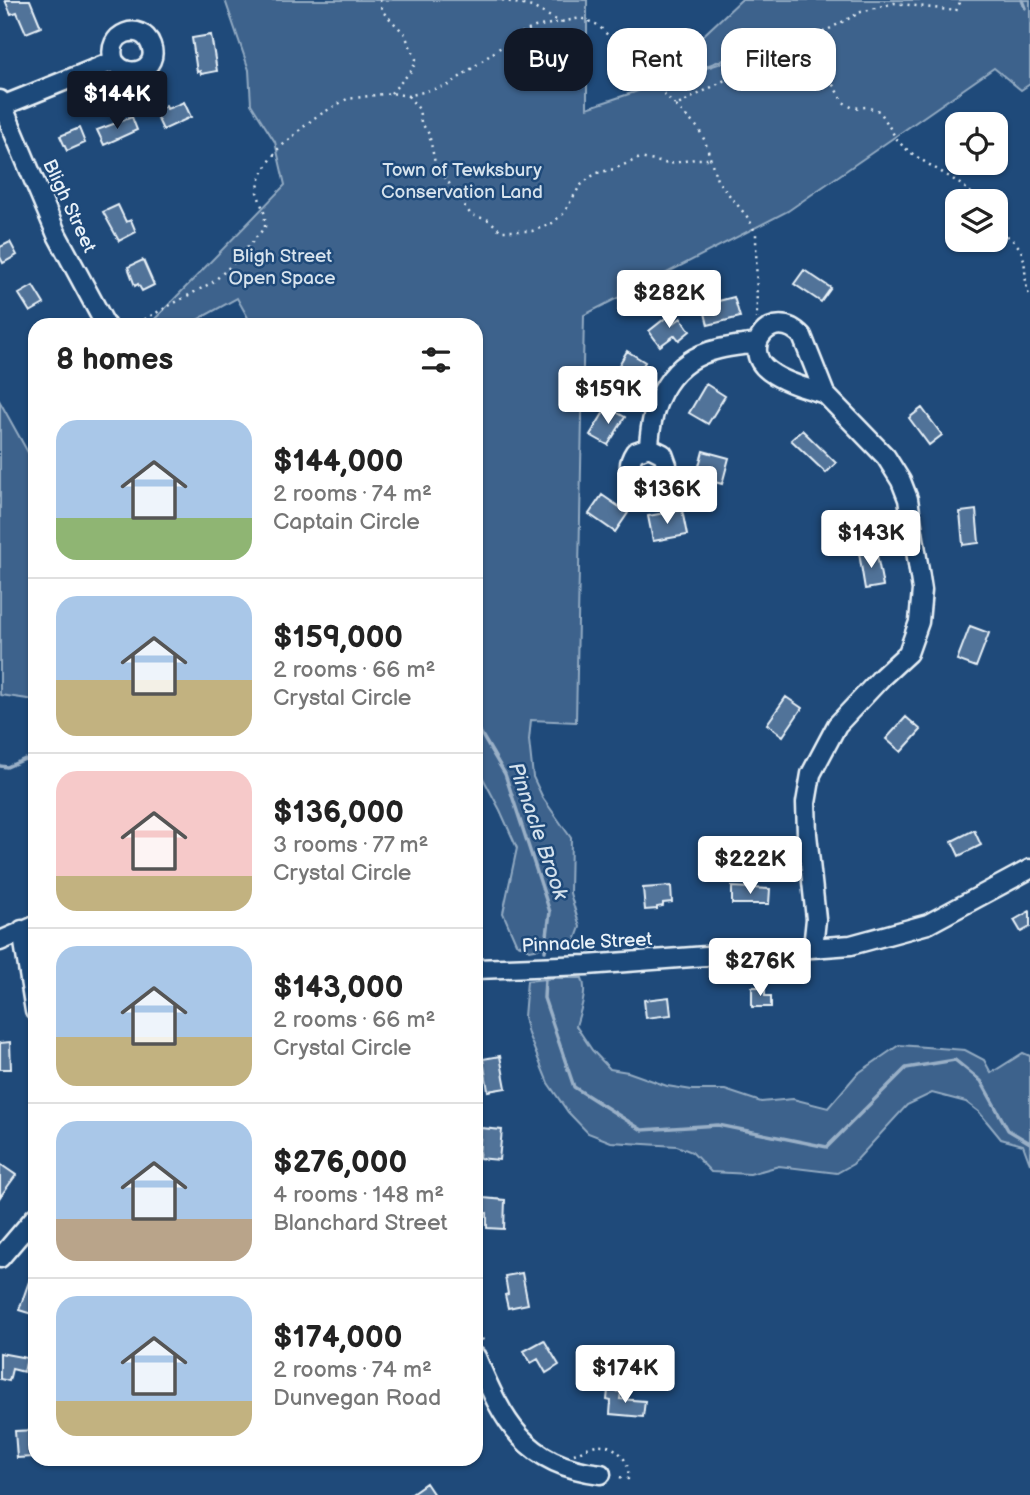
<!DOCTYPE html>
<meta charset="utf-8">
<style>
:root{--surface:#fff;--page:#f2f2f2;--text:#222;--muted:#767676;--line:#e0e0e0;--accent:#111827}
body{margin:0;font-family:"Balsamiq Sans",sans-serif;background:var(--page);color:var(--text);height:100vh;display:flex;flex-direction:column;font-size:26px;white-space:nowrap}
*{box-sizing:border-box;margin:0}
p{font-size:23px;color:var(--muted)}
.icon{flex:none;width:38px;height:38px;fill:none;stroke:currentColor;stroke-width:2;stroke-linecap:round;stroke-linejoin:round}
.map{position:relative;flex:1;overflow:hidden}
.panel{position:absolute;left:28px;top:318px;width:455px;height:1148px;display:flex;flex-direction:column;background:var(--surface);border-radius:21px;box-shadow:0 2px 5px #0004}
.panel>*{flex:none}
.top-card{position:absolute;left:504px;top:28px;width:420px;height:63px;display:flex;gap:14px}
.controls{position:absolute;left:945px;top:112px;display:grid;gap:14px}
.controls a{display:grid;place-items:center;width:63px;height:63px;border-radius:14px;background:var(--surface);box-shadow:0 2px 5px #0004;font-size:35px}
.price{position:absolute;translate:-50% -60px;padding:0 16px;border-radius:7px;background:#fff;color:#222;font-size:23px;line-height:46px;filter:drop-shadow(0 2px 4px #0008)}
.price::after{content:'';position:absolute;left:50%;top:42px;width:21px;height:16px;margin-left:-10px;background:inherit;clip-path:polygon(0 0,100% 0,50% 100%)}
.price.current{background:var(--accent);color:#fff}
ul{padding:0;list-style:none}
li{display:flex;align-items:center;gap:21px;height:175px;padding:0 28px}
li+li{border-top:2px solid var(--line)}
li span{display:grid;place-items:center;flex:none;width:196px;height:140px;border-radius:21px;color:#555}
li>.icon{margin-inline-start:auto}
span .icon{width:84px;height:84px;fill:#fffc;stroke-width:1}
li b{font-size:30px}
h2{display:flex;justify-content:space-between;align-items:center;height:84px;padding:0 28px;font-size:30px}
.tag{padding:0 24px;border-radius:21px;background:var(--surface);box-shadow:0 2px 5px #0004;font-size:24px;line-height:63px}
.tag.current{background:var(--accent);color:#fff}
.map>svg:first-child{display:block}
.green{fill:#3c628c;stroke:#92aac2;stroke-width:2}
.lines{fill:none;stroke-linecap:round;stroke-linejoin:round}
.stream{stroke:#9ab0c7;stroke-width:3.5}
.building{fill:#517399;stroke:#e8f1f8;stroke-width:2}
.minor-casing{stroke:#e8f1f8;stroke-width:23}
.path{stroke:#e8f1f8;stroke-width:2.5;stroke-dasharray:2 5;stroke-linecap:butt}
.minor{stroke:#1f4a7a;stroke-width:18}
.labels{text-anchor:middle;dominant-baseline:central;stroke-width:5;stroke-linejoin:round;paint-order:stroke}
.park-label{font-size:19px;fill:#d7e3ed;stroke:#1f4a7a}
.street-label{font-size:19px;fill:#e8f1f8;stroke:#1f4a7a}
.water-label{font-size:21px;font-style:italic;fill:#d4e1ec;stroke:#1f4a7a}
</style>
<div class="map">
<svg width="1030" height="1495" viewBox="0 0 1030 1495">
<rect width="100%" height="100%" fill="#1f4a7a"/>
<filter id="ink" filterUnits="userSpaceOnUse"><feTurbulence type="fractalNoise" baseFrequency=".0143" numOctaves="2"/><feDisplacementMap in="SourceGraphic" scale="14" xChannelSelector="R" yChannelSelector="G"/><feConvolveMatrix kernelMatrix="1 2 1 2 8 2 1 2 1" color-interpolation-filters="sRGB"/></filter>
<g filter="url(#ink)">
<!-- green -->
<path class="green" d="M225,0H587V108L766,48V37L740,53L704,67L693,45L741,0H1030V84L1021,90L994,68L788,211L584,315L576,722L531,720L529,740L533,777L543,798L571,838L570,893L580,927L575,941L530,950L516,943L503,913L517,848L500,810L476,765V326L252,325L237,298L188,325H149L285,185L275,142L251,104L249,70Z
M0,402L35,465V700L0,695Z
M554,978H582C588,992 580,1011 576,1026L592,1050L610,1069L628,1072L667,1086L692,1090H725L761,1102L793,1099L828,1108L857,1074L899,1045L965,1050L984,1060L991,1073L1023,1053L1030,1056V1164L1023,1145L1001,1139L979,1112L966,1102L932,1093L907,1105L853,1164L837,1173L779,1166L750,1174L711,1172L692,1152L677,1146L611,1142L588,1133L568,1112L548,1083L528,1034L524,1017L527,981Z"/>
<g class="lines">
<!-- stream -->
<path class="stream" d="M1022,0L1025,8
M476,725L505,774L550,912L545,951
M0,766L7,767L25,759L35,766
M545,979L544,998L574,1087L642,1130L718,1125L827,1147L906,1068L955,1060L981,1081L1008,1130L1030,1143"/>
</g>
<!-- building -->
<path class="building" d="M5,0H30L41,27L26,33L17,12L11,14Z
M211,35L217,71L201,74L200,71L197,72L192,38Z
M184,102L191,117L163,130L154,111L166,106L167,109Z
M132,117L137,130L104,145L97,130Z
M79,128L85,143L67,151L60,136Z
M118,205L126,222L131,220L136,232L119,241L103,212Z
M10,242L17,255L3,263L0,257V247Z
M143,260L154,285L142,291L138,284L135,286L128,267Z
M804,270L831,288L821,302L794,284Z
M33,286L44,304L30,312L19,294Z
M734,297L740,317L708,325L703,305Z
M668,316L674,323L681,318L690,331L679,340L675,335L660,346L649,331Z
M627,351L645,362L629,390L611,379Z
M706,384L725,396L708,424L689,413Z
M607,407L625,417L608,445L590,435Z
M922,408L942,435L929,445L909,418Z
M802,430L836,463L826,473L791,440Z
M703,451L729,458L722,484L696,477Z
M602,495L628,513L615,532L589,514Z
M682,510L687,535L653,541L648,516Z
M976,510L979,543L963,545L960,512Z
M876,550L883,586L865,589L859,553Z
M970,626L989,633L976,667L957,660Z
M786,697L802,708L783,736L767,724Z
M906,717L921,730L901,752L886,739Z
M974,830L981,845L959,856L952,841Z
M671,886L672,902L663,903V906L657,907V909L645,910L643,888Z
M732,887L770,889L769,904H732Z
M1030,911V927L1021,932L1014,920Z
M752,987H765V996H771V1007H752Z
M669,997L671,1015L646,1018L644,1000Z
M10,1042L11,1069H0V1043Z
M500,1056L506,1088L488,1091L483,1059Z
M481,1128L502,1130L499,1160L479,1158Z
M0,1164L16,1175L0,1197Z
M483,1198L505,1200L504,1229L487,1228V1213H482Z
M32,1273L35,1274V1315L19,1310Z
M522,1273L528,1304L508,1308L505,1295L508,1294L505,1276Z
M544,1340L559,1365L546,1373L538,1359L531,1363L524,1351Z
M0,1353L27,1358L24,1372L12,1369L9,1381L0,1379Z
M608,1390L621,1392L620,1399L645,1401L643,1417L610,1414L611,1401L607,1400Z
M35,1430V1439L31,1440L33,1457L17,1458L15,1431Z
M426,1483L434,1495H409Z"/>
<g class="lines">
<!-- minor casing -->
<g class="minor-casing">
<path id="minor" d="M0,100L57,235L106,326
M2,106L114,61C128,82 160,69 151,45C142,20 104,33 114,61
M649,447L663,454L667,465L662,479L648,485C630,481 625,467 635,452L649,447C651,401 670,360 719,349C732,346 745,345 757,343
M22,930L35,1011
M0,941L35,926
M813,948L816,919L807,834L806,803L811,774L837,725L882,677L908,653L919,622L922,590L908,499L901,481L886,457L825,394L802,336C773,305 738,348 769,371C785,383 807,388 825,394
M476,969L587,965L851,945L928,924L1030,869
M0,1258L35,1217
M476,1357C504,1422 524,1465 601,1474"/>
</g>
<!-- path -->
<path class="path" d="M380,0L382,11L404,33L416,59L413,69L391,93
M502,0L532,7L562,23
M793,47L823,68L843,102L853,108L866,107L879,111C889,123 892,136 904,147C927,167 958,177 979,201
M408,96L419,109L421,122L429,134L435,163L471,215L489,220L501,231H532L551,224L563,214L580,186L589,178L597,173L614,169L640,158L669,164L695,159H710
M676,106L698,128L705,141L717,180L749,219L756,234L757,319
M996,227C1003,234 1012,238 1018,246C1029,260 1022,282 1030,297
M132,326L213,282L236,261L265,227V215L257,192L261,175L277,150L314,118L347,99L391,93L408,96L449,85L519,34L535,27L581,18L598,25L676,106L727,79L754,69L861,12L894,3L956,11L961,0
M32,1024L35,1046
M476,1326L485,1345
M574,1454C581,1451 590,1446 597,1445C616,1443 631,1461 628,1479L615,1476"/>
<!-- minor -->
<use href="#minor" class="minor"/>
</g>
</g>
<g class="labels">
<!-- park labels -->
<g class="park-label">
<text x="462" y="170">Town of Tewksbury<tspan x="462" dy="22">Conservation Land</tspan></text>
<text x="282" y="256">Bligh Street<tspan x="282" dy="22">Open Space</tspan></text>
</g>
<!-- street labels -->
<g class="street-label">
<text transform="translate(69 206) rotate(65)">Bligh Street</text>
<text transform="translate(587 943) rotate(-3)">Pinnacle Street</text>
</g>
<!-- water labels -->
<g class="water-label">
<text transform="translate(538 831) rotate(71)">Pinnacle Brook</text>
</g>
</g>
</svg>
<div class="controls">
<a><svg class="icon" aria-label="locate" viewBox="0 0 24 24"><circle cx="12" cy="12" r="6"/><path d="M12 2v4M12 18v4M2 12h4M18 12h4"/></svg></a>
<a><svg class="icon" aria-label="layers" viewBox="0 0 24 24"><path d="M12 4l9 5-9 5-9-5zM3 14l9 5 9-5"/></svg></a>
</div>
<b class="price current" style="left:117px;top:131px">$144K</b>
<b class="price" style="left:669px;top:330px">$282K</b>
<b class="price" style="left:608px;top:426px">$159K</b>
<b class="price" style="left:667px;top:526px">$136K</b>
<b class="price" style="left:871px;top:570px">$143K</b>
<b class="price" style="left:750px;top:896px">$222K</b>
<b class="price" style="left:760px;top:998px">$276K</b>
<b class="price" style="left:625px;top:1405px">$174K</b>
<div class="top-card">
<a class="tag current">Buy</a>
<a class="tag">Rent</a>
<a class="tag">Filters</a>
</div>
<section class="panel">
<h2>8 homes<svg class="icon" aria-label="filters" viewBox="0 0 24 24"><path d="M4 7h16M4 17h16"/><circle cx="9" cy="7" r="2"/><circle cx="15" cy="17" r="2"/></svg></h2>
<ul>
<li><span style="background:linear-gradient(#a9c7e8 70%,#8fb573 0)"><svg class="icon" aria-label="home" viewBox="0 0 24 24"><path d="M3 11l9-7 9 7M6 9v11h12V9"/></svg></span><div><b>$144,000</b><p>2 rooms · 74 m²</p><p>Captain Circle</p></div></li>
<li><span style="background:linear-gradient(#a9c7e8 60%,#c2b280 0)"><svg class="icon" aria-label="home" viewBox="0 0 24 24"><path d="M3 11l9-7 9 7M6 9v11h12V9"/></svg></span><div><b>$159,000</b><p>2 rooms · 66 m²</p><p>Crystal Circle</p></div></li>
<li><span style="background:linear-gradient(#f6c9c9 75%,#c2b280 0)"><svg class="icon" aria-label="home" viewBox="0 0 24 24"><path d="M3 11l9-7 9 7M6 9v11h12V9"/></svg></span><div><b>$136,000</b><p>3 rooms · 77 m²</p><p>Crystal Circle</p></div></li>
<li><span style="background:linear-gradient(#a9c7e8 65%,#c2b280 0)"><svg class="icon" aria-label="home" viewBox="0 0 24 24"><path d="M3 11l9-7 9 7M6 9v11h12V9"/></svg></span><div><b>$143,000</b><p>2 rooms · 66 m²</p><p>Crystal Circle</p></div></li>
<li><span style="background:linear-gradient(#a9c7e8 70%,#b9a48a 0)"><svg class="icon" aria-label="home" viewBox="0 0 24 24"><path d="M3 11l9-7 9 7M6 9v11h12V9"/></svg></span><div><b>$276,000</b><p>4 rooms · 148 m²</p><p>Blanchard Street</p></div></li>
<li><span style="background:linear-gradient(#a9c7e8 75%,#c2b280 0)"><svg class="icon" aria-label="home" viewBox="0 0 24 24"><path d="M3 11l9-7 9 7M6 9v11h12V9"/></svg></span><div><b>$174,000</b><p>2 rooms · 74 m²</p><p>Dunvegan Road</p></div></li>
</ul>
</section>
</div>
